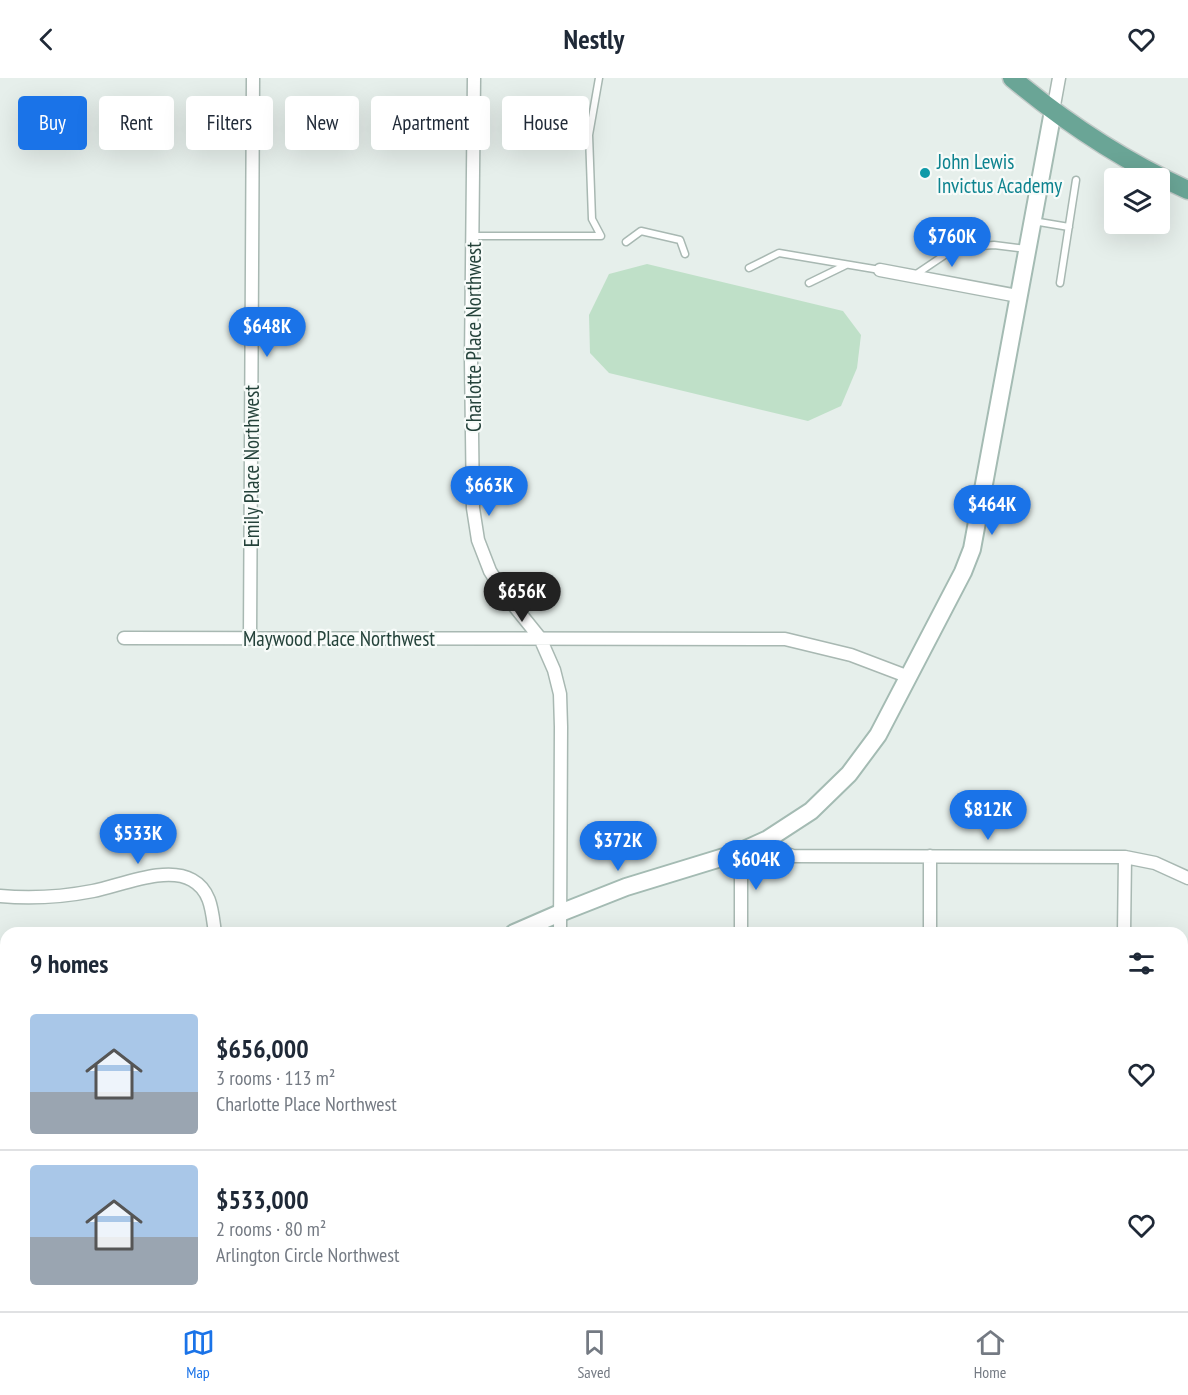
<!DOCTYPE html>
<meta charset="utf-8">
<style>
:root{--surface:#fff;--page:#f6f6f7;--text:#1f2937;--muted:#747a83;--line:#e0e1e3;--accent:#1a73e8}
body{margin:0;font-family:"PT Sans Narrow",sans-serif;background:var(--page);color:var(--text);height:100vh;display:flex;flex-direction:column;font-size:22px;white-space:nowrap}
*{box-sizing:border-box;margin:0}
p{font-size:20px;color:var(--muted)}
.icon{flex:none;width:33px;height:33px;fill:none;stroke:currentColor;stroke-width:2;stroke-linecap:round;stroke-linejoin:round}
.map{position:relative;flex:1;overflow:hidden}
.side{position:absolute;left:0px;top:849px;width:1188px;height:384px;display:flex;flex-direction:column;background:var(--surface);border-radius:18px 18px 0 0;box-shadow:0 6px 24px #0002}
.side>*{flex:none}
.hud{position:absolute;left:18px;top:18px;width:600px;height:54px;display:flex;gap:12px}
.fabs{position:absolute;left:1104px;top:90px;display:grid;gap:12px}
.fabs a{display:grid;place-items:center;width:66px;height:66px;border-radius:6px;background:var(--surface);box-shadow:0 6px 24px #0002;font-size:30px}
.price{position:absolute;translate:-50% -51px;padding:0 14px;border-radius:21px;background:var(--accent);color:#fff;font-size:20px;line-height:39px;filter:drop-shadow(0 2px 3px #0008)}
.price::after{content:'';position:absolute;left:50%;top:36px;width:18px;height:14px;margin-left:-9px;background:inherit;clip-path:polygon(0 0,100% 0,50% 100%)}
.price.active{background:#222;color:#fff}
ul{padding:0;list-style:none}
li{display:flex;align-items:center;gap:18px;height:150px;padding:0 30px}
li+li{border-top:2px solid var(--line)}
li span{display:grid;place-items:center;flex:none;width:168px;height:120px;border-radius:6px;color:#555}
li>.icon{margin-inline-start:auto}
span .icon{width:72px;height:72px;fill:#fffc;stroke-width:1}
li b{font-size:26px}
h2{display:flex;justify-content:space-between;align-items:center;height:72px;padding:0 30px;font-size:26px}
.tag{padding:0 21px;border-radius:6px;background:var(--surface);box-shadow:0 6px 24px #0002;font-size:21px;line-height:54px}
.tag.active{background:var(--accent);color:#fff}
header{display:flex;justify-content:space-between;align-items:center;height:78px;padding:0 30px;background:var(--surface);font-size:27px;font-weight:700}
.tab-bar{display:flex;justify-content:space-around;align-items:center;height:84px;border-top:2px solid var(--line);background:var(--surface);font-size:16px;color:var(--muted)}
.tab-bar a{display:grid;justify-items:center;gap:3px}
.tab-bar .active{color:var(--accent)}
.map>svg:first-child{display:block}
.green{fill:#bfe0c8}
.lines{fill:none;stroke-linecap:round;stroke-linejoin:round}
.lane-casing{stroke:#a8b8b2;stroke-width:9}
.street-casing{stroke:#a8b8b2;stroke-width:15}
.secondary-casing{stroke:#a4bbb3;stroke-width:20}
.primary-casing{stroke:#c2cac8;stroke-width:21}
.lane{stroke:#fff;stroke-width:6}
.street{stroke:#fff;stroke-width:12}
.secondary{stroke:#fff;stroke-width:16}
.primary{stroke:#6aa596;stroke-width:18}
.culture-dot{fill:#0f9aa8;stroke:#f7fbf9;stroke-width:2}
.labels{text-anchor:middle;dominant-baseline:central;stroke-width:4.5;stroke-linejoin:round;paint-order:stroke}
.culture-label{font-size:21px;fill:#0d838f;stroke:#f7fbf9;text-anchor:start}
.street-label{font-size:21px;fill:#24423a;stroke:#f7fbf9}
</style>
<header><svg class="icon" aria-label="back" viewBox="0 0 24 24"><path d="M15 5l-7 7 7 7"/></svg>Nestly<svg class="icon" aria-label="heart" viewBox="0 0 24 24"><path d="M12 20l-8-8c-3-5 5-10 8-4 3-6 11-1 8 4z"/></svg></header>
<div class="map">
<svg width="1188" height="1233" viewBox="0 0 1188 1233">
<rect width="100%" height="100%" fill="#e6efeb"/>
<!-- green -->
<path class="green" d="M647,186L843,233L861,257L857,290L841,328L808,343L609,295L590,275L589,237L609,196Z"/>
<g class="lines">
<!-- lane casing -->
<g class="lane-casing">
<path id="lane" d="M1033,143L1069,149
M473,158H601L592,141L589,57L599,0
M626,164L641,153L680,162L685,176
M749,190L779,175L880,192
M915,197L955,170L994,167L1027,171
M809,205L846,187
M1060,205L1076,102"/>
</g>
<!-- street casing -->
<g class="street-casing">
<path id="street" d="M474,0L471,282L473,430L478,462L490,493L503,514L540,560L554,592L560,616L561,649L560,855
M1053,33L1059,0
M880,192L1018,218
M124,560L785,561L851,577L909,599
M250,560L253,0
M768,761L778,773L793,778L1125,779L1155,785L1188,800
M737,775L741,788V855
M930,778V855
M0,818C31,821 62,819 93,813C120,808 166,787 192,802C212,813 212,835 215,855
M1124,855L1125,779
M1182,1036L1188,1037
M188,1227V1233
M376,1227V1233
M550,1233V1227
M740,1233V1227
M1118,1233V1227"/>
</g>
<!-- secondary casing -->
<g class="secondary-casing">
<path id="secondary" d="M514,855L560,835L626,809L737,775L768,761L811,733L849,696L878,657L963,494L972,471L1053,33
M0,1032H6"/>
</g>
<!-- primary casing -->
<g class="primary-casing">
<path id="primary" d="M1012,0C1066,45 1123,83 1188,112"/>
</g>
<!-- lane -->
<use href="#lane" class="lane"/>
<!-- street -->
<use href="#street" class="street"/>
<!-- secondary -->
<use href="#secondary" class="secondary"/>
<!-- primary -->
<use href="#primary" class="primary"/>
</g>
<!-- markers -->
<circle class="culture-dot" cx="925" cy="95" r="6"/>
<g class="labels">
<!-- culture labels -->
<g class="culture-label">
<text x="937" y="83">John Lewis<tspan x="937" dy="24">Invictus Academy</tspan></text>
</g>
<!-- street labels -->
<g class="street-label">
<text transform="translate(473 259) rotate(-90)">Charlotte Place Northwest</text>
<text transform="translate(251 388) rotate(-90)">Emily Place Northwest</text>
<text x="339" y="560">Maywood Place Northwest</text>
</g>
</g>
</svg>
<div class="fabs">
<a><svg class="icon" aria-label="layers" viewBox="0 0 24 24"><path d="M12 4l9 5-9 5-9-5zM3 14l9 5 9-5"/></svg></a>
</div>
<b class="price" style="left:952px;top:190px">$760K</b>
<b class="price" style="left:267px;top:280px">$648K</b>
<b class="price" style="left:489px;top:439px">$663K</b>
<b class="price" style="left:992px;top:458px">$464K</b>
<b class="price active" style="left:522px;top:545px">$656K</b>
<b class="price" style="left:988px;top:763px">$812K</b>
<b class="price" style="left:138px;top:787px">$533K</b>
<b class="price" style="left:618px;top:794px">$372K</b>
<b class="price" style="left:756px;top:813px">$604K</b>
<div class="hud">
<a class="tag active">Buy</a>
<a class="tag">Rent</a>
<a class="tag">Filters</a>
<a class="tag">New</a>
<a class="tag">Apartment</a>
<a class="tag">House</a>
</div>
<section class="side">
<h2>9 homes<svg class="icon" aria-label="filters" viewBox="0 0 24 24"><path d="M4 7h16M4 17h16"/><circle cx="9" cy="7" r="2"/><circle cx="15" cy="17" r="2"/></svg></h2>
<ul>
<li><span style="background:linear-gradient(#a9c7e8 65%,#9aa5b1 0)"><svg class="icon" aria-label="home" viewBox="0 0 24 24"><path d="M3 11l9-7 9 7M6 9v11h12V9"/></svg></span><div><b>$656,000</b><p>3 rooms · 113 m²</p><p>Charlotte Place Northwest</p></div><svg class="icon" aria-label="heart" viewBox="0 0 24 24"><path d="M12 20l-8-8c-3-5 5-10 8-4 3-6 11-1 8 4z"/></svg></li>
<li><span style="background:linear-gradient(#a9c7e8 60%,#9aa5b1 0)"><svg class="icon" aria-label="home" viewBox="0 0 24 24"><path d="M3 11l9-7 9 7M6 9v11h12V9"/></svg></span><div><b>$533,000</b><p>2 rooms · 80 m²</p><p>Arlington Circle Northwest</p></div><svg class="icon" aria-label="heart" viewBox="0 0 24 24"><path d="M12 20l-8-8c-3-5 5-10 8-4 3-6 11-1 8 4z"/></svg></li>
</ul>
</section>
</div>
<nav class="tab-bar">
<a class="active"><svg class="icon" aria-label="map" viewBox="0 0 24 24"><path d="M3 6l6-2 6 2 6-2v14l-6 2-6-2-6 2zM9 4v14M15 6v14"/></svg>Map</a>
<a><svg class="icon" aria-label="saved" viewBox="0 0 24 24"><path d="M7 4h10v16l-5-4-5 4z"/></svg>Saved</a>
<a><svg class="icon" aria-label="home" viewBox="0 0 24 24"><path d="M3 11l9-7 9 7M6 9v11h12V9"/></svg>Home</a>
</nav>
